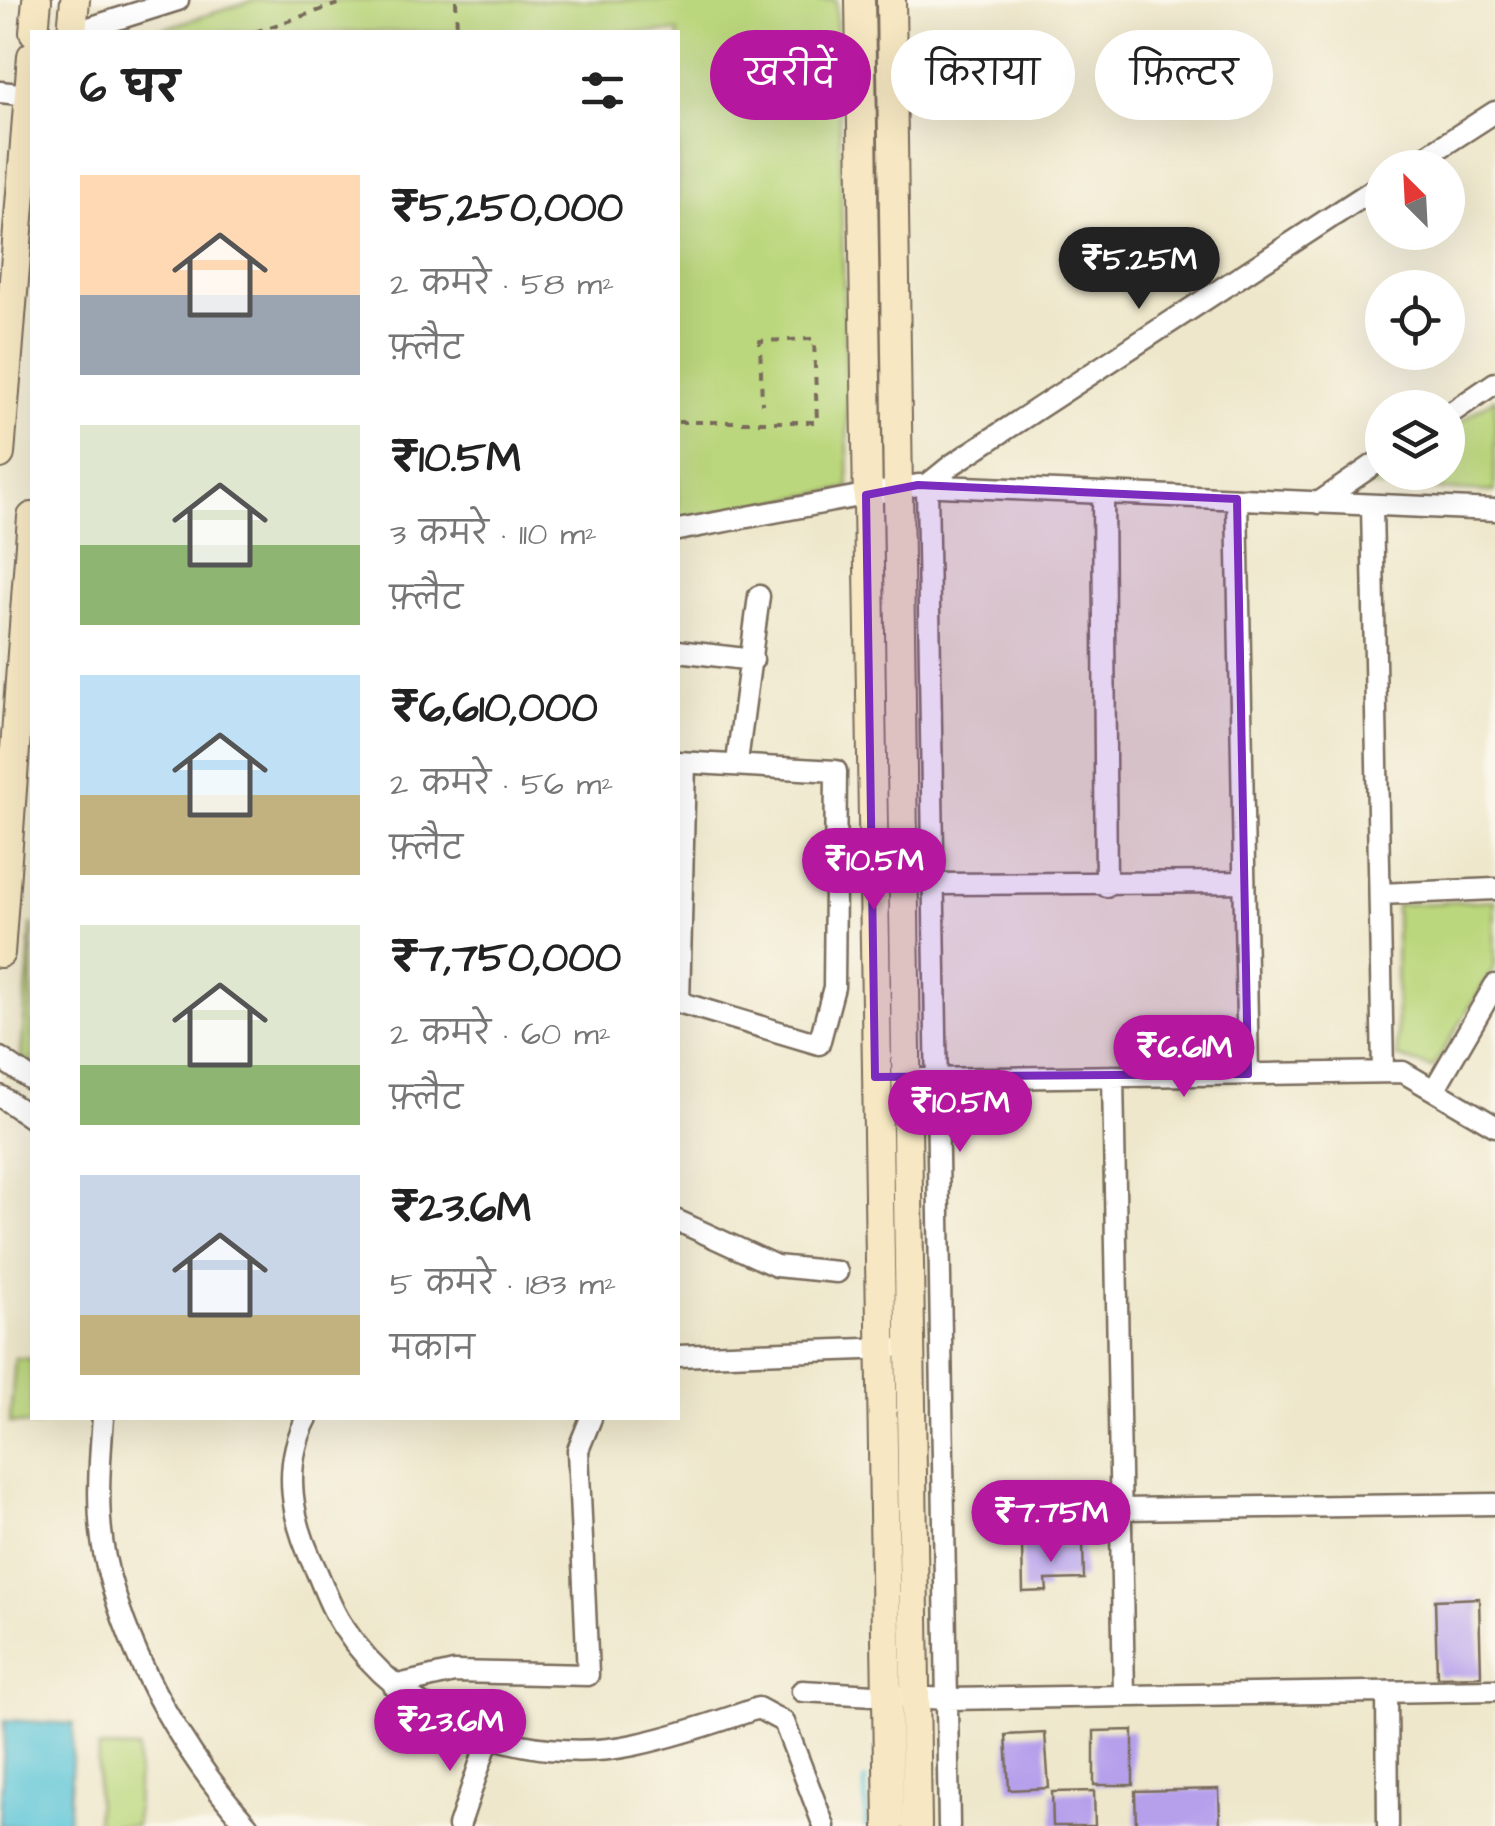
<!DOCTYPE html>
<html lang="hi">
<meta charset="utf-8">
<style>
:root{--surface:#fff;--page:#f2f2f2;--text:#222;--muted:#767676;--accent:#b5179e}
body{margin:0;font-family:"Architects Daughter","Playpen Sans Deva",sans-serif;background:var(--page);color:var(--text);height:100vh;display:flex;flex-direction:column;font-size:38px;white-space:nowrap}
*{box-sizing:border-box;margin:0}
p{font-size:32px;color:var(--muted)}
.icon{flex:none;width:55px;height:55px;fill:none;stroke:currentColor;stroke-width:2;stroke-linecap:round;stroke-linejoin:round}
.map{position:relative;flex:1;overflow:hidden}
.sheet{position:absolute;left:30px;top:30px;width:650px;height:1390px;display:flex;flex-direction:column;background:var(--surface);border-radius:0px;box-shadow:0 10px 40px #0002}
.sheet>*{flex:none}
.hud{position:absolute;left:710px;top:30px;width:635px;height:90px;display:flex;gap:20px}
.needle{width:65px;rotate:336deg}
.buttons{position:absolute;left:1365px;top:150px;display:grid;gap:20px}
.buttons a{display:grid;place-items:center;width:100px;height:100px;border-radius:50%;background:var(--surface);box-shadow:0 10px 40px #0002;font-size:50px}
.price{position:absolute;translate:-50% -85px;padding:0 22px;border-radius:35px;background:var(--accent);color:#fff;font-size:32px;line-height:65px;filter:drop-shadow(0 2px 5px #0008)}
.price::after{content:'';position:absolute;left:50%;top:60px;width:30px;height:22px;margin-left:-15px;background:inherit;clip-path:polygon(0 0,100% 0,50% 100%)}
.price.current{background:#222;color:#fff}
ul{padding:0;list-style:none}
li{display:flex;align-items:center;gap:30px;height:250px;padding:0 50px}
li span{display:grid;place-items:center;flex:none;width:280px;height:200px;border-radius:0px;color:#555}
li>.icon{margin-inline-start:auto}
span .icon{width:120px;height:120px;fill:#fffc;stroke-width:1}
li b{font-size:42px}
h2{display:flex;justify-content:space-between;align-items:center;height:120px;padding:0 50px;font-size:42px}
.pill{padding:0 35px;border-radius:45px;background:var(--surface);box-shadow:0 10px 40px #0002;font-size:35px;line-height:90px}
.pill.current{background:var(--accent);color:#fff}
.map>svg:first-child{display:block}
.green{fill:#bbd77d;stroke:#7b804e;stroke-width:2.5}
.water{fill:#5cc5d7;stroke:#4c787a;stroke-width:2.5}
.lines{fill:none;stroke-linecap:round;stroke-linejoin:round}
.stream{stroke:#5cc5d7;stroke-width:5}
.building{fill:#b6a0ec}
.street-casing{stroke:#7a6c5b;stroke-width:25}
.secondary-casing{stroke:#7a6c5b;stroke-width:32}
.path{stroke:#7a6c5b;stroke-width:4;stroke-dasharray:8 8;stroke-linecap:butt}
.street{stroke:#fff;stroke-width:20}
.secondary{stroke:#f7e8c3;stroke-width:28}
.marked{fill:#7b2cbf;fill-opacity:0.2;stroke:#7b2cbf;stroke-width:8;stroke-linejoin:round}
</style>
<div class="map">
<svg width="1495" height="1826" viewBox="0 0 1495 1826">
<rect width="100%" height="100%" fill="#fbf7ec"/>
<filter id="ink" filterUnits="userSpaceOnUse"><feTurbulence type="fractalNoise" baseFrequency=".01" numOctaves="2"/><feDisplacementMap in="SourceGraphic" scale="20" xChannelSelector="R" yChannelSelector="G"/><feConvolveMatrix kernelMatrix="1 2 1 2 8 2 1 2 1" color-interpolation-filters="sRGB"/></filter>
<filter id="wash" filterUnits="userSpaceOnUse"><feTurbulence type="fractalNoise" baseFrequency=".0048" numOctaves="4" result="noise"/><feDisplacementMap in="SourceGraphic" scale="40" xChannelSelector="R" yChannelSelector="G"/><feGaussianBlur stdDeviation="2.25" result="paint"/><feColorMatrix in="noise" values="0 0 0 0 0 0 0 0 0 0 0 0 0 0 0 0 0 1.4 0 .05"/><feComposite in="paint" operator="in"/></filter>
<g filter="url(#wash)">
<rect width="100%" height="100%" fill="#eee7cb"/>
<!-- green -->
<path class="green" d="M255,0H836L849,488L678,520V32H152Z
M1495,398V492L1365,487L1386,473L1448,472V430Z
M1495,900V966L1433,1068L1397,1057L1396,905Z
M32,923V1065L21,1057Z
M15,1358L32,1359V1418H40L39,1425L10,1423Z
M98,1748L138,1749L136,1826H96Z"/>
<!-- water -->
<path class="water" d="M5,1720L74,1724L68,1826H0Z"/>
<g class="lines">
<!-- stream -->
<path class="stream" d="M865,1780L866,1826"/>
</g>
<g id="blocks">
<!-- building -->
<path class="building" d="M1083,1544L1084,1579L1046,1580L1047,1591L1023,1592L1022,1545Z
M1479,1598L1481,1676L1437,1677L1435,1600Z
M1133,1730V1785H1094V1731Z
M1045,1733L1049,1788L1009,1790L1006,1735Z
M1219,1789L1220,1826H1136L1135,1791Z
M1094,1791L1095,1826H1053L1052,1792Z"/>
</g>
</g>
<g filter="url(#ink)">
<use href="#blocks" fill-opacity="0" stroke="#7a6c5b" stroke-width="2.5"/>
<g class="lines">
<!-- street casing -->
<g class="street-casing">
<path id="street" d="M76,32L178,0
M0,92L29,95
M1408,168L1495,112
M1448,415L1495,383
M1103,493L1106,886
M1237,499L1248,1074
M1318,503L1382,459
M1372,505L1383,1072
M678,530L918,485L1495,510
M678,651L753,660
M678,762L836,771L834,987L819,1044L678,1002
M737,762L759,596
M932,884L1244,882
M1380,894L1495,889
M679,1003L685,763
M0,1058L32,1080
M1113,1076L1124,1696
M922,1079L1403,1072L1495,1126
M1434,1090L1495,985
M0,1096L32,1118
M678,1221L776,1266L837,1272
M678,1356L891,1348
M103,1418C99,1467 95,1522 108,1571C133,1666 184,1754 248,1826
M307,1418C281,1467 292,1522 316,1570C324,1588 331,1609 342,1625C403,1720 524,1768 634,1745C676,1736 718,1722 758,1708L784,1722L824,1826
M1121,1509L1495,1504
M394,1686L454,1672L588,1675L578,1450L591,1418
M802,1691L947,1699L1495,1690
M1387,1692L1388,1826
M459,1826L489,1737
M949,1826L927,485L953,464L1382,184"/>
</g>
<!-- secondary casing -->
<g class="secondary-casing">
<path id="secondary" d="M860,0L889,1826
M891,0L917,1826
M34,32L37,0
M72,32L75,0
M0,454L32,56
M0,953L32,517"/>
</g>
<!-- path -->
<path class="path" d="M456,0L457,32
M255,32L350,0
M678,422H817L814,339L760,341L762,404"/>
<!-- street -->
<use href="#street" class="street"/>
<!-- secondary -->
<use href="#secondary" class="secondary"/>
</g>
</g>
<!-- marked area -->
<path class="marked" d="M918,485L1237,499L1248,1074L875,1077L866,495Z"/>
</svg>
<div class="buttons">
<a><svg class="needle" viewBox="-14 -14 28 28"><path d="M0-13l5 13h-10z" fill="#e53935"/><path d="M0 13l5-13h-10z" fill="#767676"/></svg></a>
<a><svg class="icon" aria-label="locate" viewBox="0 0 24 24"><circle cx="12" cy="12" r="6"/><path d="M12 2v4M12 18v4M2 12h4M18 12h4"/></svg></a>
<a><svg class="icon" aria-label="layers" viewBox="0 0 24 24"><path d="M12 4l9 5-9 5-9-5zM3 14l9 5 9-5"/></svg></a>
</div>
<b class="price current" style="left:1139px;top:312px">₹5.25M</b>
<b class="price" style="left:874px;top:913px">₹10.5M</b>
<b class="price" style="left:1184px;top:1100px">₹6.61M</b>
<b class="price" style="left:960px;top:1155px">₹10.5M</b>
<b class="price" style="left:1051px;top:1565px">₹7.75M</b>
<b class="price" style="left:450px;top:1774px">₹23.6M</b>
<div class="hud">
<a class="pill current">खरीदें</a>
<a class="pill">किराया</a>
<a class="pill">फ़िल्टर</a>
</div>
<section class="sheet">
<h2>6 घर<svg class="icon" aria-label="filters" viewBox="0 0 24 24"><path d="M4 7h16M4 17h16"/><circle cx="9" cy="7" r="2"/><circle cx="15" cy="17" r="2"/></svg></h2>
<ul>
<li><span style="background:linear-gradient(#ffd9b3 60%,#9aa5b1 0)"><svg class="icon" aria-label="home" viewBox="0 0 24 24"><path d="M3 11l9-7 9 7M6 9v11h12V9"/></svg></span><div><b>₹5,250,000</b><p>2 कमरे · 58 m²</p><p>फ़्लैट</p></div></li>
<li><span style="background:linear-gradient(#dfe7d0 60%,#8fb573 0)"><svg class="icon" aria-label="home" viewBox="0 0 24 24"><path d="M3 11l9-7 9 7M6 9v11h12V9"/></svg></span><div><b>₹10.5M</b><p>3 कमरे · 110 m²</p><p>फ़्लैट</p></div></li>
<li><span style="background:linear-gradient(#bfe0f5 60%,#c2b280 0)"><svg class="icon" aria-label="home" viewBox="0 0 24 24"><path d="M3 11l9-7 9 7M6 9v11h12V9"/></svg></span><div><b>₹6,610,000</b><p>2 कमरे · 56 m²</p><p>फ़्लैट</p></div></li>
<li><span style="background:linear-gradient(#dfe7d0 70%,#8fb573 0)"><svg class="icon" aria-label="home" viewBox="0 0 24 24"><path d="M3 11l9-7 9 7M6 9v11h12V9"/></svg></span><div><b>₹7,750,000</b><p>2 कमरे · 60 m²</p><p>फ़्लैट</p></div></li>
<li><span style="background:linear-gradient(#c9d6e8 70%,#c2b280 0)"><svg class="icon" aria-label="home" viewBox="0 0 24 24"><path d="M3 11l9-7 9 7M6 9v11h12V9"/></svg></span><div><b>₹23.6M</b><p>5 कमरे · 183 m²</p><p>मकान</p></div></li>
</ul>
</section>
</div>
